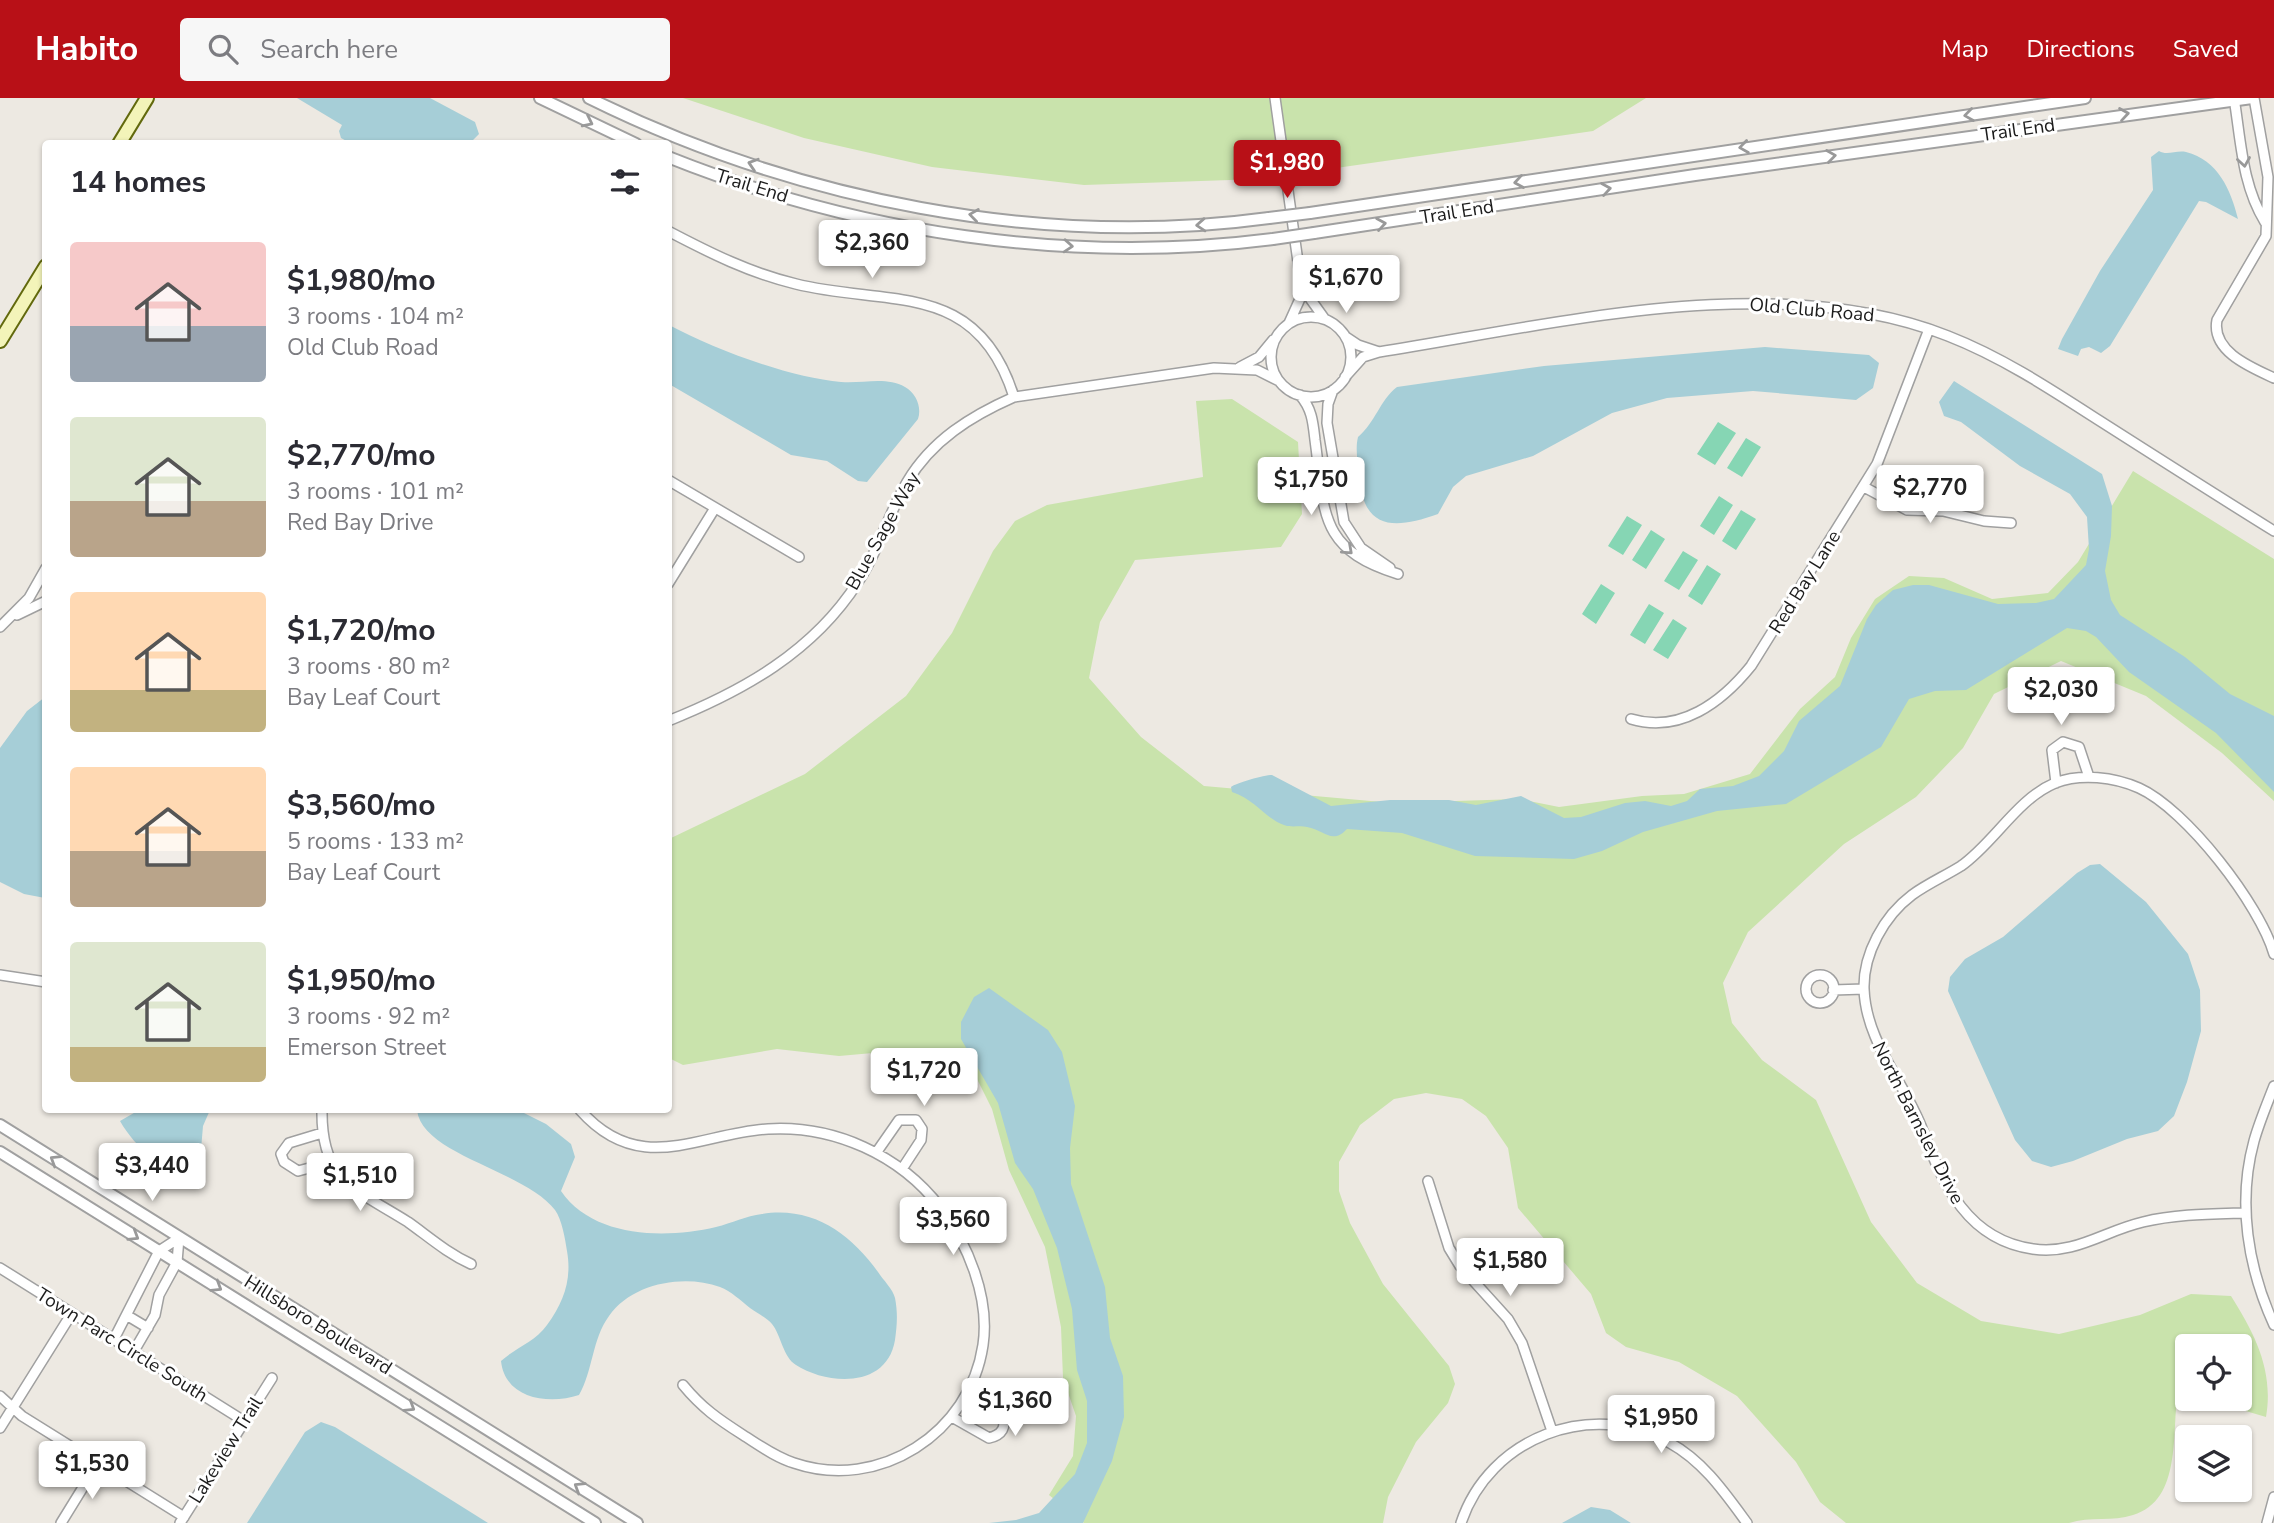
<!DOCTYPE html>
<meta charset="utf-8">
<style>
:root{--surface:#fff;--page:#f7f7f7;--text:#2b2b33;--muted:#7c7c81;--accent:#b81017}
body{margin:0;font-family:"Nunito Sans",sans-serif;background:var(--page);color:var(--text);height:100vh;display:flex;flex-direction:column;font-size:26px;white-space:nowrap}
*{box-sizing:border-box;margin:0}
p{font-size:23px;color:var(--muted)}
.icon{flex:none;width:38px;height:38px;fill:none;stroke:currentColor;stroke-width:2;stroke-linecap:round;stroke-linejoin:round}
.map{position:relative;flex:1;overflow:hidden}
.sheet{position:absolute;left:42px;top:42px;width:630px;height:973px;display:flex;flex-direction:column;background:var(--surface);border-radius:7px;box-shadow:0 2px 5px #0004}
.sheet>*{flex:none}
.fabs{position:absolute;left:2175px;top:1236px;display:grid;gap:14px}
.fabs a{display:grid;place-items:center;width:77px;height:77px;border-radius:7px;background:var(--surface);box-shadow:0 2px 5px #0004;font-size:35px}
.price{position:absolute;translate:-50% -60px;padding:0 16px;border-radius:7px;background:#fff;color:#222;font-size:23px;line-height:46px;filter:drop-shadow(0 2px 4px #0008)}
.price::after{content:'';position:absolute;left:50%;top:42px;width:21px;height:16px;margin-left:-10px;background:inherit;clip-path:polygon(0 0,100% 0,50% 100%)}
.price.selected{background:var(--accent);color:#fff}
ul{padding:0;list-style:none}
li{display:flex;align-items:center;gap:21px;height:175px;padding:0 28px}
li span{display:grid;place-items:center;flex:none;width:196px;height:140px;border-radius:7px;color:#555}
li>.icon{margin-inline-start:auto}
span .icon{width:84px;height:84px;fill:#fffc;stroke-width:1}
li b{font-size:30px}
h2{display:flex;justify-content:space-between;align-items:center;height:84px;padding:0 28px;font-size:30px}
header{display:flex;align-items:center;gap:42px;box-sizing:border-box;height:98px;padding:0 35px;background:var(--accent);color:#fff}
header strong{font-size:33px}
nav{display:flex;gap:38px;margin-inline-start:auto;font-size:24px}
.search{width:490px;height:63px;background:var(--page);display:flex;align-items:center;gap:18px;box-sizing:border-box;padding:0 24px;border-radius:7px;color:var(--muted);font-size:26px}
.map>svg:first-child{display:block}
.grass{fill:#c9e3ac}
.pitch{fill:#86d6b4}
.water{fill:#a6ced7}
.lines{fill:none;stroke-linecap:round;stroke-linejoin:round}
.minor-casing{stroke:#a0a0a0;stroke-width:12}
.tertiary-casing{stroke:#a0a0a0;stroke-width:14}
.secondary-casing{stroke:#62690d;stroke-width:16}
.minor{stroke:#fff;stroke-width:9}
.tertiary{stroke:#fff;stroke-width:10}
.secondary{stroke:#f3f4b9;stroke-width:12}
.tertiary-bridge-casing{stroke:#a0a0a0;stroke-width:14;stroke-linecap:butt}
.tertiary-bridge{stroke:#fff;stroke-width:10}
.oneway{stroke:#999}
.labels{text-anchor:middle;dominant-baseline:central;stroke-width:6;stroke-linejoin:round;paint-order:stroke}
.street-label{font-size:19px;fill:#1c1c1c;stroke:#fff}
</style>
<header>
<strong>Habito</strong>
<div class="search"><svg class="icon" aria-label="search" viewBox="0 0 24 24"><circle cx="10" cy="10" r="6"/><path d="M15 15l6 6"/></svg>Search here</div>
<nav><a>Map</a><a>Directions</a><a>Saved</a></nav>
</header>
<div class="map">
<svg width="2274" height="1425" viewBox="0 0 2274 1425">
<rect width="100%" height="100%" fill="#ede9e2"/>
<!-- grass -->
<path class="grass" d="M683,0H1646L1593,33L1259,81L1084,87L932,69L804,40Z
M1232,301L1298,344L1302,416L1281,449L1135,462L1100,524L1089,580L1141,639L1204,688L1393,705L1519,701L1559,709L1642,698L1684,696L1750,676L1800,611L1835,579L1851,540L1875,501L1909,478L1944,480L1992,501L2048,495L2078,464L2133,373L2274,461V703L2222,655L2146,598L2061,563L1994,596L1963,650L1916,699L1844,746L1748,834L1723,885L1732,925L1762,962L1816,1002L1871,1124L1917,1185L1981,1223L2059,1236L2140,1217L2191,1196L2231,1198C2255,1236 2274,1273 2266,1319L2202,1300H2240V1248H2188L2187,1296L2178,1294C2171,1333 2183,1402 2133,1417C2113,1424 2090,1418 2069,1425H1846L1820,1404L1796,1364L1737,1298L1679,1264L1626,1249L1606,1235L1591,1196L1518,1110L1508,1050L1486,1018L1462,1001L1426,995L1394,1001L1360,1027L1339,1064V1093L1350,1125L1383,1186L1449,1268L1455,1286L1448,1305L1416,1344L1388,1399L1383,1425H1084L1049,1397L1073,1358L1076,1318L1063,1280L1061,1229L1045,1149L1009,1072L992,1011L973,973L929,950L839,958L777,951L683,967L669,960V741L805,676L906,598L952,535L993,453L1015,423L1047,407L1203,379L1196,303Z"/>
<!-- pitch -->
<path class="pitch" d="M1718,324L1736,335L1715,367L1697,356Z
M1746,340L1761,349L1742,379L1727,370Z
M1719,398L1733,407L1714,437L1700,428Z
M1741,412L1756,421L1736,452L1722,443Z
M1627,418L1642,427L1623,457L1608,448Z
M1651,432L1665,441L1646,471L1632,462Z
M1683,453L1698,462L1679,492L1664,483Z
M1707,467L1721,476L1702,507L1688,498Z
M1601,486L1615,495L1596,526L1582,516Z
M1649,506L1664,515L1645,546L1630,537Z
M1673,521L1687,530L1668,561L1653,552Z"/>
<!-- water -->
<path class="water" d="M297,0H430L475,24L479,36L470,45H350L341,40L339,33L342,27Z
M2159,53C2167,58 2176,52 2186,54C2218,62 2231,92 2238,121L2206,104L2199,103L2110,248L2101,255L2089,249L2081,251L2078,258L2058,251L2062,241L2100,173L2153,92L2151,59Z
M669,227C714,251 790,280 841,284C862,286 886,278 905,289C916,295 922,309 918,321L867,384L858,383L827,363L791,357L669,286Z
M1765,249L1869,257L1879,265L1873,290L1856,302L1753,293L1667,300L1612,315L1533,358L1466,378L1453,389L1438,416C1393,432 1363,432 1359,377C1358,365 1355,351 1358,339C1375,325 1380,302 1397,289L1544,268Z
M1954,283L2102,376L2112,408L2111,438L2105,473L2111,502L2120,517L2185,559L2230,596L2274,618V694L2216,635L2129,574L2096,539L2086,533L2067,530L1966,592L1935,593L1909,601L1881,649L1786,706L1717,713L1643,734L1602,753L1574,761L1475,758L1402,735L1347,731C1332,747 1324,732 1307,729C1300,727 1292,730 1284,727C1266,721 1256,702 1232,694L1231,689C1236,685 1264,677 1272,677L1331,708L1390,702H1449L1476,707L1521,698L1564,720L1581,719L1625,705L1645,703L1671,708L1687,703L1700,691L1733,688L1759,678L1784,653L1799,623L1840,588L1867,521L1876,507L1893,492L1913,487H1929L1998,506L2036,505L2054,501L2086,467L2089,451L2087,419L2070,396L2020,368L1961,324L1944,318L1939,304Z
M45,599V800L24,796L0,784V650L27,613Z
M2100,766L2146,804L2188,856L2200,892L2201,933L2187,984L2174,1018L2158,1033L2127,1041L2073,1063L2051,1069L2032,1063L2015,1042L1948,893L1950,879L1965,861L2003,839L2077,775L2090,767Z
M989,890L1048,932L1062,954L1075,1008L1070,1050L1071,1086L1105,1189L1110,1240L1123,1278L1124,1319L1112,1363L1083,1425H989L1016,1422L1039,1415L1075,1376L1087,1345V1303L1077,1272L1072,1211L1057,1150L1033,1091L1015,1065L998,1005L961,941V924L974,899Z
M139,1012H210L203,1028L199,1075L190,1084C162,1070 136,1051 120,1023Z
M417,1012H518L546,1026L571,1046L575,1059L561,1093C593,1140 665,1141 716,1129C732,1125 746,1118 762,1116C812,1108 850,1135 878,1174C883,1182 893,1191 895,1200C898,1215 897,1228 895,1242C887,1291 827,1287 796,1267C783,1259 781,1237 772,1226C767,1220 757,1215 750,1210C741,1203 731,1193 720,1189C684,1176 632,1185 609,1218C592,1241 593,1273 579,1297C549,1307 505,1301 501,1263C515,1250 535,1244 547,1227C564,1204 572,1181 567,1153C565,1140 562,1122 555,1112C524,1072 422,1057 417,1012Z
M321,1324L335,1329L488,1425H247L305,1334Z
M1591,1409L1610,1412L1631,1425H1562Z"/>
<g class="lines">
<!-- minor casing -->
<g class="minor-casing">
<path id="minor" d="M1275,0L1299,171L1304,192L1324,220
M2234,0C2241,43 2242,87 2265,124
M2254,0L2268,79L2266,138L2217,222C2211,253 2250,269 2274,280
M668,133C710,155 750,175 796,186C889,209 977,181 1014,299
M1271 259a40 40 0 1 1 80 0a40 40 0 1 1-80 0Z
M1289,225L1304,192
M1346,239L1358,247L1379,254
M1240,269L1259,259L1273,242
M1345,279L1363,259L1379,254C1557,226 1776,170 1948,238C2002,259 2052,292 2100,323C2158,360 2216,397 2274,433
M1333,292L1328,306L1327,325L1344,424L1361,450L1390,470
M1300,297C1312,311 1313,324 1315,342C1325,415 1318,451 1398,476
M668,382L799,459
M1864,389L1907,412L1943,413L1984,423L2011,425
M668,486L715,410
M17,517L46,503
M0,529L29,500L46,470
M1631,621C1680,636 1722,604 1751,568L1877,366L1929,231
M668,623C743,593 813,554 858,484C879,453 888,416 907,384C932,342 971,318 1014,299L1214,270L1257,272L1279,283
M2056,685L2052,652L2063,644L2079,649L2089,679
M0,877L46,884
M1806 891a14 14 0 1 1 28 0a14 14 0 1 1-28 0Z
M1833,892L1864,891
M2274,988C2267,1006 2259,1025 2254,1043C2237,1105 2248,1170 2274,1227
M322,1012C321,1084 356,1091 408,1124C429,1139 447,1155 471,1166
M580,1012C640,1080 699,1035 768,1031C834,1027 900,1057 940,1109C968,1146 990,1200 983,1247C970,1335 879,1394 794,1365C775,1359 759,1347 743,1337C718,1321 702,1310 683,1287
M322,1035L289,1045L281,1056L284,1064L298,1073L332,1064
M876,1055L899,1022H916L922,1031L921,1042L902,1071
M1428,1083L1449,1150L1460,1168L1508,1221L1522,1245L1552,1333
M2245,1115C2211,1116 2176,1116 2143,1124C2104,1133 2075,1157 2033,1151C1968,1142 1943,1087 1923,1033C1905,984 1866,945 1864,891C1863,856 1884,818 1912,797C1927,786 1945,778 1961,768C1994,745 2017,701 2055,685C2081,675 2114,679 2139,690C2186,711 2260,807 2274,856
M0,1170L244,1323
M128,1218L148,1230
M114,1241L159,1153L179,1140
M134,1253L155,1217L159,1197L177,1164L179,1140
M0,1298L22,1318L184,1419
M952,1319L989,1340C1002,1337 1007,1329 1002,1317L967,1296
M0,1330L72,1215
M61,1425L98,1365
M180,1425L272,1280
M1461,1425C1489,1340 1591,1300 1670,1345C1703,1363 1725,1395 1747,1425
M2267,1425L2274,1399"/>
</g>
<!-- tertiary casing -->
<g class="tertiary-casing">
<path id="tertiary" d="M540,0L636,46
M589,0C795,102 1040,151 1269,120
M668,59C858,135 1070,167 1273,141
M1310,115L2085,0
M1314,135L1695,77L2252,0
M0,1027L637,1425
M0,1054L595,1425"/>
</g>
<!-- secondary casing -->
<g class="secondary-casing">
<path id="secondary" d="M119,46L147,0
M0,243L46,168"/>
</g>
<!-- minor -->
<use href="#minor" class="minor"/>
<!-- tertiary -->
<use href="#tertiary" class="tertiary"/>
<!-- secondary -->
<use href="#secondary" class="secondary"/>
<!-- tertiary-bridge casing -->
<g class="tertiary-bridge-casing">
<path id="tertiary-bridge" d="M1269,120L1310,115
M1273,141L1314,135"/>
</g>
<!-- tertiary-bridge -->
<use href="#tertiary-bridge" class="tertiary-bridge"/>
</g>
<!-- one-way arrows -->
<defs><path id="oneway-chevron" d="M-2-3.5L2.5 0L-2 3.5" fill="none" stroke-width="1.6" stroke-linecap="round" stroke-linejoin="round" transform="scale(1.75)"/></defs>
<g class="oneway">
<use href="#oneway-chevron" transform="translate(2124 16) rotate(-9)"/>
<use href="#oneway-chevron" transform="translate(1969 17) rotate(172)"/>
<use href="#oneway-chevron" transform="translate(588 24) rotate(26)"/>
<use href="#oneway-chevron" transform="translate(1744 49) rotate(172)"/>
<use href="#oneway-chevron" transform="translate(1831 58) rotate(-8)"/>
<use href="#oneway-chevron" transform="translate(2244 64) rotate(81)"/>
<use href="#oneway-chevron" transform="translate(753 66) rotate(-162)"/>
<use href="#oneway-chevron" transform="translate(1519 84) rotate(171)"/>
<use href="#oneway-chevron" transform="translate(1606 91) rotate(-9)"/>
<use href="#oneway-chevron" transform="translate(974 117) rotate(-172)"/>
<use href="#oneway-chevron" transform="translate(1381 126) rotate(-9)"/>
<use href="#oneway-chevron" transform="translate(1201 127) rotate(176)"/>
<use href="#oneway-chevron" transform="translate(1068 148) rotate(4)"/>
<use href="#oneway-chevron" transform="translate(1348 452) rotate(42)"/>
<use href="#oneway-chevron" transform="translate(55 1062) rotate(-148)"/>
<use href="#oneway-chevron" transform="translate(134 1138) rotate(32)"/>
<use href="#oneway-chevron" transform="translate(217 1189) rotate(32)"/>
<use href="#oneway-chevron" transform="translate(410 1309) rotate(32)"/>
<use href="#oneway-chevron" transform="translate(579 1389) rotate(-148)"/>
</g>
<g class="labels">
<!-- street labels -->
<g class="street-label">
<text transform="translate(2018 32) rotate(-8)">Trail End</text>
<text transform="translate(752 88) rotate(17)">Trail End</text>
<text transform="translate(1457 114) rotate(-9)">Trail End</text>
<text transform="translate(1812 212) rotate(5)">Old Club Road</text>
<text transform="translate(883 433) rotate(-61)">Blue Sage Way</text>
<text transform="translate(1805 484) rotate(-58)">Red Bay Lane</text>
<text transform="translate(1918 1025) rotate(63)">North Barnsley Drive</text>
<text transform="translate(318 1227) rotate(32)">Hillsboro Boulevard</text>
<text transform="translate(122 1247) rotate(32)">Town Parc Circle South</text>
<text transform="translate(226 1352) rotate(-58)">Lakeview Trail</text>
</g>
</g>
</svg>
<div class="fabs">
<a><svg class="icon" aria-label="locate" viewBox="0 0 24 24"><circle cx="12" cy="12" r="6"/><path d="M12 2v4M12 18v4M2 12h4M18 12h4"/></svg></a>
<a><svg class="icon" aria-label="layers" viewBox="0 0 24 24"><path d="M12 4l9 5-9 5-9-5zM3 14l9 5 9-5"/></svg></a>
</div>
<b class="price selected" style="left:1287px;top:102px">$1,980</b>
<b class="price" style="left:872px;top:182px">$2,360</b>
<b class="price" style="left:1346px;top:217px">$1,670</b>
<b class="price" style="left:1311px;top:419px">$1,750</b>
<b class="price" style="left:1930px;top:427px">$2,770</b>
<b class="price" style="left:2061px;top:629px">$2,030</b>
<b class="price" style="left:924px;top:1010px">$1,720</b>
<b class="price" style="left:152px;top:1105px">$3,440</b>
<b class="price" style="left:360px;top:1115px">$1,510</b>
<b class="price" style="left:953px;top:1159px">$3,560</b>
<b class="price" style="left:1510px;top:1200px">$1,580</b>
<b class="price" style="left:1015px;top:1340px">$1,360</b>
<b class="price" style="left:1661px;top:1357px">$1,950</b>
<b class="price" style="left:92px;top:1403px">$1,530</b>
<section class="sheet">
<h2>14 homes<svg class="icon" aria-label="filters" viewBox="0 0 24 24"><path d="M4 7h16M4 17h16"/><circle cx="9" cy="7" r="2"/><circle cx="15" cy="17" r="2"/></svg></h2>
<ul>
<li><span style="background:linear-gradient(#f6c9c9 60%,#9aa5b1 0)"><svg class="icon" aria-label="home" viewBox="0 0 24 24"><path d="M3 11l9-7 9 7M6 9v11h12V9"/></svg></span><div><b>$1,980/mo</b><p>3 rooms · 104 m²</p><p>Old Club Road</p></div></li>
<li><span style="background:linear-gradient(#dfe7d0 60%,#b9a48a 0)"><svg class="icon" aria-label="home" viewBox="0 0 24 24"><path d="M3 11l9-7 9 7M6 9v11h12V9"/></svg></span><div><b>$2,770/mo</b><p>3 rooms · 101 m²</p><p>Red Bay Drive</p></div></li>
<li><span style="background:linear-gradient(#ffd9b3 70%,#c2b280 0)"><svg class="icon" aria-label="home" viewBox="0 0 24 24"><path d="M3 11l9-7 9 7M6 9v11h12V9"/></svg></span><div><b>$1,720/mo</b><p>3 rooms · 80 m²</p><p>Bay Leaf Court</p></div></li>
<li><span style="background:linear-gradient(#ffd9b3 60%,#b9a48a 0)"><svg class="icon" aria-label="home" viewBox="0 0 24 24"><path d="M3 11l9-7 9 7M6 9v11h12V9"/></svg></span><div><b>$3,560/mo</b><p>5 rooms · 133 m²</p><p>Bay Leaf Court</p></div></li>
<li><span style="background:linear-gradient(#dfe7d0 75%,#c2b280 0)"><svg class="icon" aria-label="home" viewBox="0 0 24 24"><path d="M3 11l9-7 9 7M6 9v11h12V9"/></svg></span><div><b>$1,950/mo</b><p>3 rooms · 92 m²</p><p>Emerson Street</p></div></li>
</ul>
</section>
</div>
